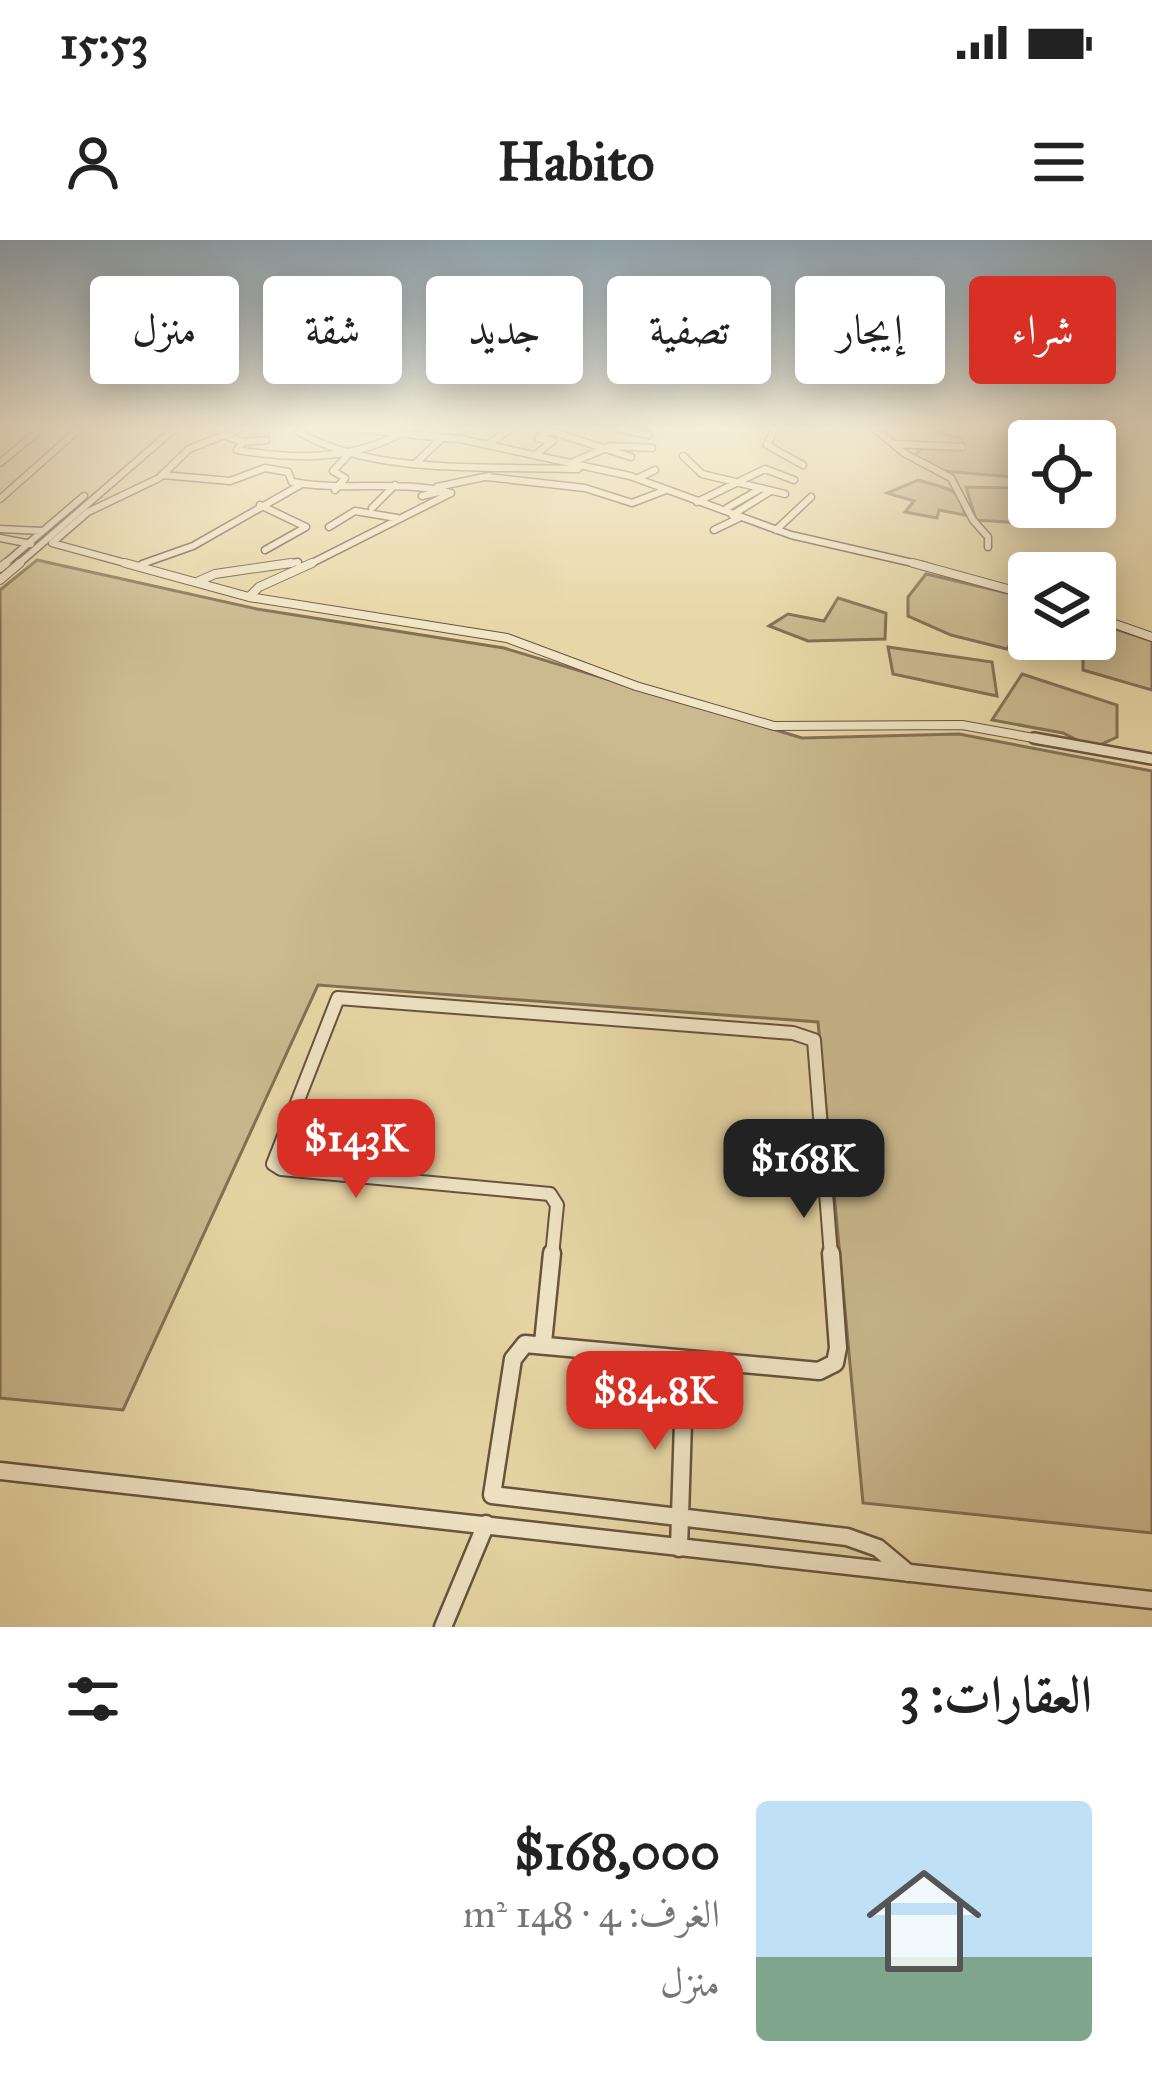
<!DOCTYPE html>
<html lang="ar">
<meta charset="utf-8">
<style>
:root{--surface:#fff;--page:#f2f2f2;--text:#222;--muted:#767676;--accent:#d93025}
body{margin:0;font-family:"IM FELL Great Primer",Amiri,serif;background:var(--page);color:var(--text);direction:rtl;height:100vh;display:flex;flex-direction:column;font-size:45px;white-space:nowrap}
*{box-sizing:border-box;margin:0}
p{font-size:39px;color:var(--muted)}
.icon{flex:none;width:66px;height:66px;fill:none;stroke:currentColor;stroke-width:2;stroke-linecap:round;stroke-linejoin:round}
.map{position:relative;height:1387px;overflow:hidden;direction:ltr}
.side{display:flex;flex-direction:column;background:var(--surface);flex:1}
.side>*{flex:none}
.guide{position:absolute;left:36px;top:36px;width:1080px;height:108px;direction:rtl;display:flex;gap:24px}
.fabs{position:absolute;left:1008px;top:180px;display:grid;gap:24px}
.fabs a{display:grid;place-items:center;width:108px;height:108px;border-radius:12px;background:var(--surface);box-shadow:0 6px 30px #0003;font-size:60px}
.price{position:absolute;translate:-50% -102px;padding:0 27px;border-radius:24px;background:var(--accent);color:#fff;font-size:39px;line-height:78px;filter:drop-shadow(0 3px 6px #0008)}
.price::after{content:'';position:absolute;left:50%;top:72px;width:36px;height:27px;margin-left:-18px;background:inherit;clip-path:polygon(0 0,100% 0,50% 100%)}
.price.selected{background:#222;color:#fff}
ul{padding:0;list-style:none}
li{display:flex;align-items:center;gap:36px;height:300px;padding:0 60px}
li span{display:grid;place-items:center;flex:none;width:336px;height:240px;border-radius:12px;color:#555}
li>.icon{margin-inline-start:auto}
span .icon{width:144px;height:144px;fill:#fffc;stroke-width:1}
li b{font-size:51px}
h2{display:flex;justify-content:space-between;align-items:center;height:144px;padding:0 60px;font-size:51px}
.chip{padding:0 42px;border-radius:12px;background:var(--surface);box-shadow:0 6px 30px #0003;font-size:42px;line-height:108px}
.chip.selected{background:var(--accent);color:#fff}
.status{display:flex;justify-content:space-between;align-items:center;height:84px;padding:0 60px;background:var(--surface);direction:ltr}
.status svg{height:33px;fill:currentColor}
header{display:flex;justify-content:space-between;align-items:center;height:156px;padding:0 60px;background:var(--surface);font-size:54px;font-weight:700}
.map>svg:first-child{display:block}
.green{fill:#cbb98f;stroke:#847057;stroke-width:3}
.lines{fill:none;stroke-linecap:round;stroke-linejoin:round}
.minor-far4-casing{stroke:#685341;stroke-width:9}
.minor-far3-casing{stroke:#685341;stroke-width:10}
.minor-far2-casing{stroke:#685341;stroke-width:14}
.minor-far1-casing{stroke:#685341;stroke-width:16}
.minor-casing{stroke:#685341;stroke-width:21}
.minor-far4{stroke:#f0e5c5;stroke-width:6}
.minor-far3{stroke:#f0e5c5;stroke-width:8}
.minor-far2{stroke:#f0e5c5;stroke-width:9}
.minor-far1{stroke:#f0e5c5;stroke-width:12}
.minor{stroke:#f0e5c5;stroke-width:16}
</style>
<div class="status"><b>15:53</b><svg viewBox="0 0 49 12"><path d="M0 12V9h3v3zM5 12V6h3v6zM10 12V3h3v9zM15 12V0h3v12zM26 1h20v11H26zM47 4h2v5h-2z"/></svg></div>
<header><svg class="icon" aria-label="menu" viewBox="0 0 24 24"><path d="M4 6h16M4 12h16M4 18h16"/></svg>Habito<svg class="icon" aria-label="person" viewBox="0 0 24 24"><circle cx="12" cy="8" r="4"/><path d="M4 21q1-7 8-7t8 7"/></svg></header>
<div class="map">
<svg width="1152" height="1387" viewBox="0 0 1152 1387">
<rect width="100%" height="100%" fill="#e8d7a6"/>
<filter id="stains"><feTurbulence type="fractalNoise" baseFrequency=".00167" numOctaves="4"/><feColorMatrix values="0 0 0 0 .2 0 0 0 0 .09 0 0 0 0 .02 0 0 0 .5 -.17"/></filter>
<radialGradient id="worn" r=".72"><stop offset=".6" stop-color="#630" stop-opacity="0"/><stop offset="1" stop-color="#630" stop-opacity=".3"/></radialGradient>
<!-- green -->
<path class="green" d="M939,189H1059L1056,201H1023L1020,213L1013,212L1011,233L1025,238L944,231L913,216L925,206L964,207L961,198L936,193Z
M918,240C945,249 958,244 965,275L939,270L937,278L905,272L914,261L887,253Z
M1014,244H1029V267H1036L1038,284L976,280L966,247L1014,248Z
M37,320L257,369L504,408L802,498L959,494L1152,531V1293L863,1263L818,782L318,745L123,1170L0,1158V350Z
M926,334L1029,358V374L1007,409L951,395L908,376V357Z
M838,358L886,373L885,399L808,401L769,386L788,374L824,381Z
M1095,382L1152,401V450L1083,430V399H1095Z
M888,407L992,422L997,456L893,434Z
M1022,434L1117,465V497L1093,508L1063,493L992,480Z"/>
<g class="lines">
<!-- minor-far4 casing -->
<g class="minor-far4-casing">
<path id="minor-far4" d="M302,189L299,192C372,236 494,226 578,229
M359,189L423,196
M431,189L423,196L460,199L630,236L791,295L926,326
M544,189L631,217
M621,189L649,195
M774,189L767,205L803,225
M875,189L904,213L951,238L973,280L988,297V307
M223,195L243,202L237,210C292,219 345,221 396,196
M243,202L266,200
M895,204L962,207
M487,205L510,189
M535,215L553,201L538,198L551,191
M683,216L702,234L785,254
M573,222L611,206L652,208
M0,223L41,189
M415,224L442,198
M163,235L230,241L265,228L288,232L292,242C346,252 398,239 451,253L306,326
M487,237L585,248L632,263L666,250
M638,238L655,230
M437,247L489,236
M335,250L345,238L333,231L349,214
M422,256L443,251
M0,259L79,189
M697,262L765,229L794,240
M260,265L306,287
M372,268L395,245
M727,268L760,249
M732,275L771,251
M329,287L355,271L397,278
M0,289L42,291
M714,290L739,278
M776,290L811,257
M0,298L31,304
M265,310L306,287
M142,324L193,306L302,244
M2,326L84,256
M16,326L174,189
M136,326L52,303L88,272L159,238L189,209L240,189
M271,326L298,322"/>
</g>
<!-- minor-far3 casing -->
<g class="minor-far3-casing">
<path id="minor-far3" d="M125,323L249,357L507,398L636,446L774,486L962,485L1050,501
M913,323L1029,355
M0,328L6,323
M0,340L20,323
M199,341L215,334L291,323
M249,357L259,347L312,323
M1095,377L1152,397"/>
</g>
<!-- minor-far2 casing -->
<g class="minor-far2-casing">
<path id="minor-far2" d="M1034,498L1152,519"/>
</g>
<!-- minor-far1 casing -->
<g class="minor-far1-casing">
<path id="minor-far1" d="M552,1016L557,965L550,954L281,929L273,924L338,758L793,793L814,800L831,1016"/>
</g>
<!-- minor casing -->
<g class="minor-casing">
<path id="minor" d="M831,1013L838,1108L835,1123L819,1131L525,1104L513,1119L492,1255L847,1297L878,1308L908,1333
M543,1103L552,1013
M0,1231L1152,1360
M679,1308L685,1119
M443,1387L486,1284"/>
</g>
<!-- minor-far4 -->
<use href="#minor-far4" class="minor-far4"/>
<!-- minor-far3 -->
<use href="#minor-far3" class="minor-far3"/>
<!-- minor-far2 -->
<use href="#minor-far2" class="minor-far2"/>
<!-- minor-far1 -->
<use href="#minor-far1" class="minor-far1"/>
<!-- minor -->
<use href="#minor" class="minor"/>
</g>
<!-- sky -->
<linearGradient id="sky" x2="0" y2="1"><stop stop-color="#91aabb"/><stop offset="0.49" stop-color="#f5edd7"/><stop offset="1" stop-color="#f5edd7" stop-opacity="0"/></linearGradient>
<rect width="1152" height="383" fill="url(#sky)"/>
<rect width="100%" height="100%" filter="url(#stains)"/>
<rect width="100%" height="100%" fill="url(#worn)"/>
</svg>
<div class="fabs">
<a><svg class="icon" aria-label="locate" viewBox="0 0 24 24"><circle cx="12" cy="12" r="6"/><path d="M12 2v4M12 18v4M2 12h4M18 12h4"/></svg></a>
<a><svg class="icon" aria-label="layers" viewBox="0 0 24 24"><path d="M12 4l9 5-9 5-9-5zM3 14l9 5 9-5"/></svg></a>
</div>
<b class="price" style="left:356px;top:961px">$143K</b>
<b class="price selected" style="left:804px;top:981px">$168K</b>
<b class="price" style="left:655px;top:1213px">$84.8K</b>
<div class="guide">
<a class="chip selected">شراء</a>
<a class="chip">إيجار</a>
<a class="chip">تصفية</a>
<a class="chip">جديد</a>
<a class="chip">شقة</a>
<a class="chip">منزل</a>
</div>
</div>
<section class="side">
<h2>العقارات: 3<svg class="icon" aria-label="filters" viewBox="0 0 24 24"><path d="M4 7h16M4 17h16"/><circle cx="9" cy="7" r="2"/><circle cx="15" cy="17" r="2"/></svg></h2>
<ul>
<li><span style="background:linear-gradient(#bfe0f5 65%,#7fa58c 0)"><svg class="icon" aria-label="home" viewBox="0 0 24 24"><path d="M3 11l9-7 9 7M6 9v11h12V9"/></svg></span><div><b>$168,000</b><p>الغرف: 4 · 148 m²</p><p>منزل</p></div></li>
</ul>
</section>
